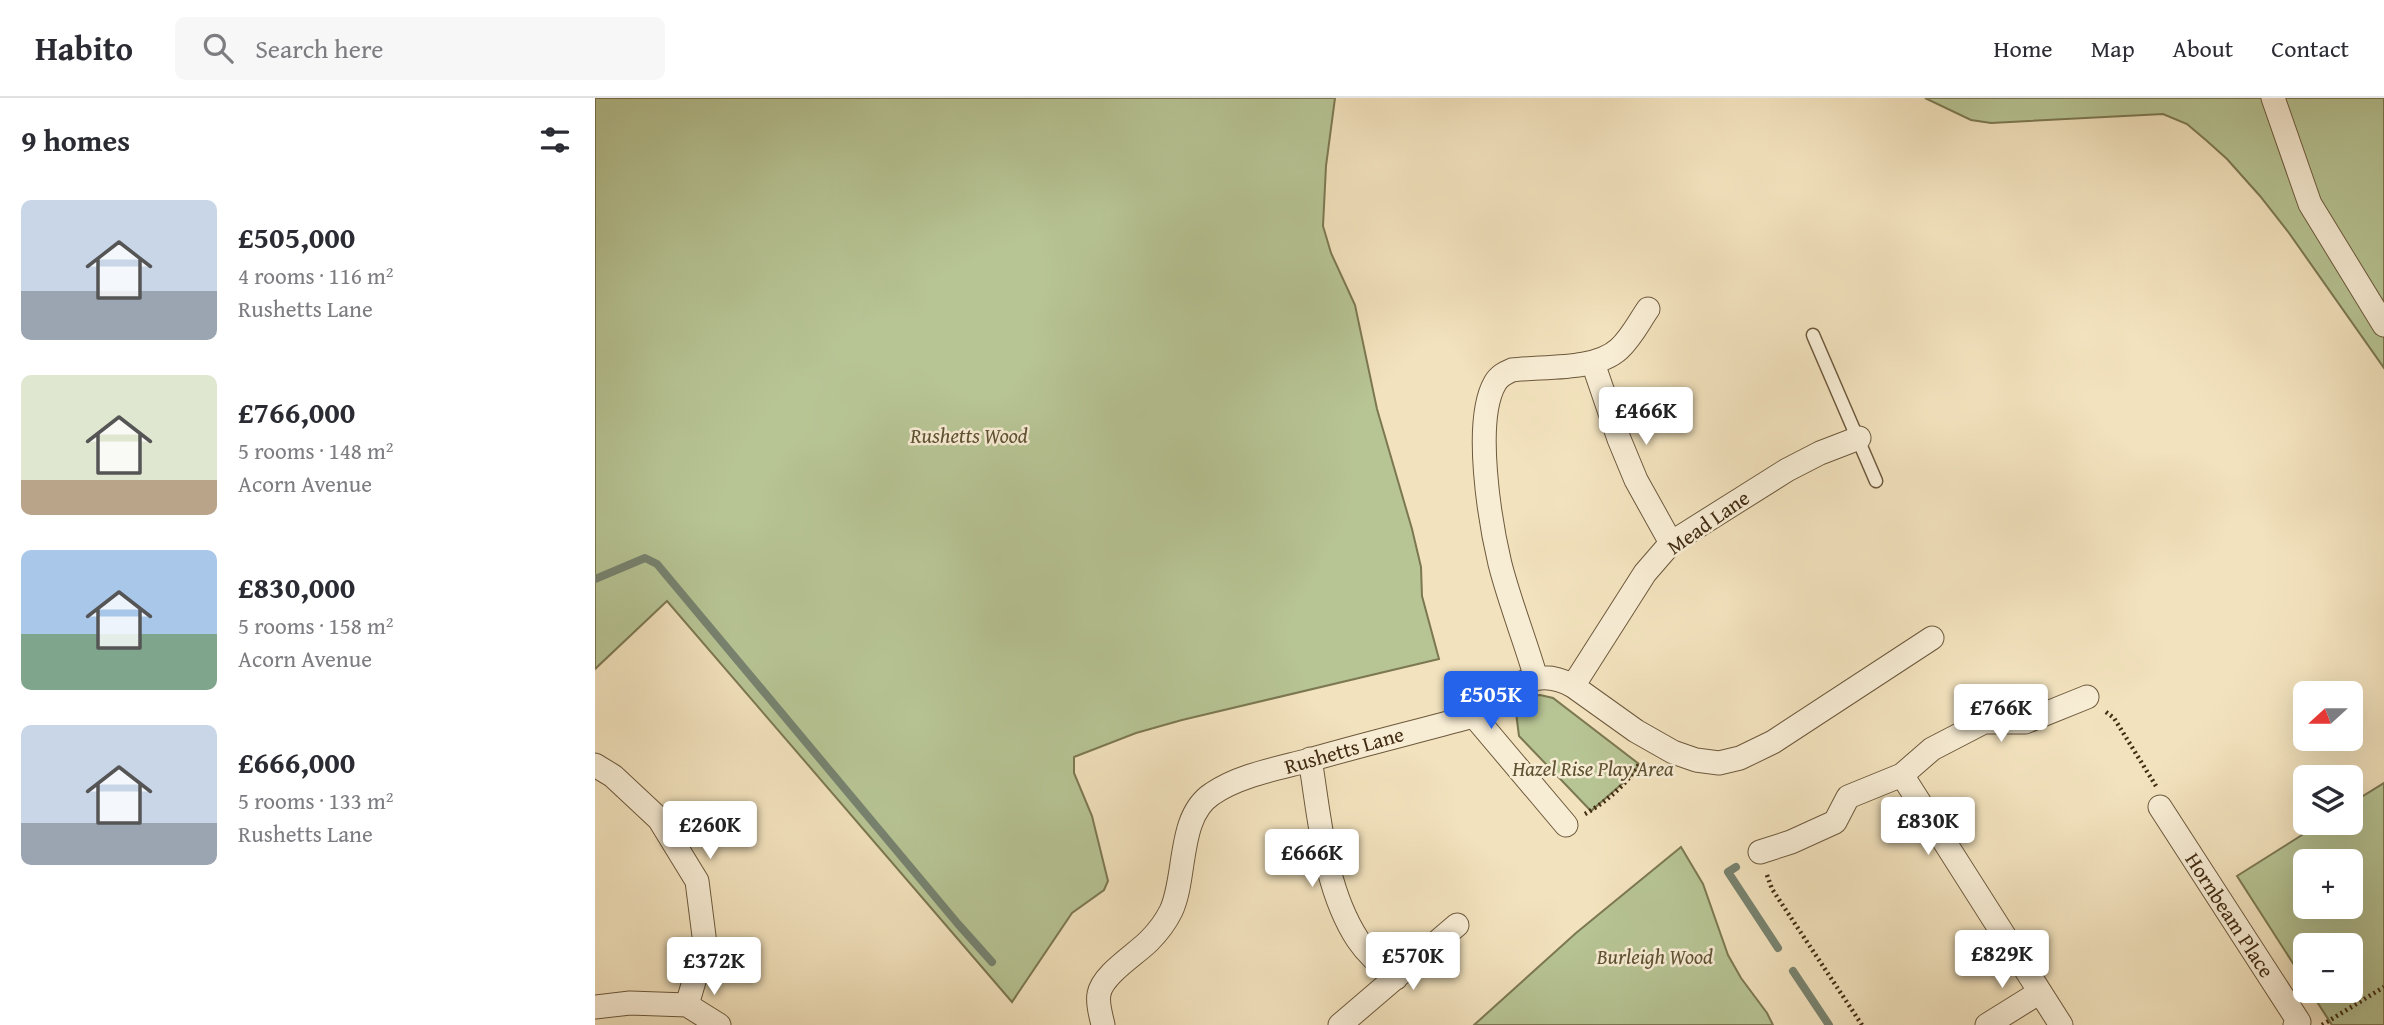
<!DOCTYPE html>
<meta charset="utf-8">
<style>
:root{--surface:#fff;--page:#f7f7f7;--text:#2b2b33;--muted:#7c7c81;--line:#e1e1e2;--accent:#2563eb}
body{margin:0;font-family:"Gentium Book Plus",serif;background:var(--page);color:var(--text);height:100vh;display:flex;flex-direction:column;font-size:26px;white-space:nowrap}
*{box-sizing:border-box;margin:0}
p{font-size:23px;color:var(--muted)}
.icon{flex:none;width:38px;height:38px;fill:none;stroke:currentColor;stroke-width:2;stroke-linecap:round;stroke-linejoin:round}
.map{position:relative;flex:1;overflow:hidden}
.side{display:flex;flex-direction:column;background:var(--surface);width:595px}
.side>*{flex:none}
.needle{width:46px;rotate:249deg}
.buttons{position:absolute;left:1698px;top:583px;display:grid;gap:14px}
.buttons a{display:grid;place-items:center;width:70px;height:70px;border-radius:10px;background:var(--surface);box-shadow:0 7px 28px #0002;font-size:35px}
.price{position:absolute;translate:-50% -60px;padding:0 16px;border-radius:7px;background:#fff;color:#222;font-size:23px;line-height:46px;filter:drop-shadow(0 2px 4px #0008)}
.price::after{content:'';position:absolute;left:50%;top:42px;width:21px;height:16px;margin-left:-10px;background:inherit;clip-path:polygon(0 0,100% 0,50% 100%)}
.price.active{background:var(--accent);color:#fff}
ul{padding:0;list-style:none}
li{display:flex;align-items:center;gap:21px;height:175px;padding:0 21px}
li span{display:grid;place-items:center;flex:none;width:196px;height:140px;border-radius:10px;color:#555}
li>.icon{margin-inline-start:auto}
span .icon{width:84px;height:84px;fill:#fffc;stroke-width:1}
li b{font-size:30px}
h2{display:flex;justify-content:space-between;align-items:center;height:84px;padding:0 21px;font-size:30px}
header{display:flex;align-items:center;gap:42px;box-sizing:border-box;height:98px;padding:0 35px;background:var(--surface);border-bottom:2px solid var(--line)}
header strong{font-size:33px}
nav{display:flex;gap:38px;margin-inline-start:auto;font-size:24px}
.search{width:490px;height:63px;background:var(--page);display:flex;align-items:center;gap:18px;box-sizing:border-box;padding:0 24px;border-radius:10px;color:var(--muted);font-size:26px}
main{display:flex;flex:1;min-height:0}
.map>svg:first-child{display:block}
.green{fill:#b7c494;stroke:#7c7852;stroke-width:2;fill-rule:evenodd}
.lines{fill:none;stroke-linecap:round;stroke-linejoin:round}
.stream{stroke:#778370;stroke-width:8}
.lane-casing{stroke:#6d593c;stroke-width:15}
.street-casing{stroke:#6d593c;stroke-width:25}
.path{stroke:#412b11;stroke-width:4.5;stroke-dasharray:2 3.5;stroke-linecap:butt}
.lane{stroke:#f7ecd4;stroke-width:12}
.street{stroke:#f7ecd4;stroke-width:23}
.labels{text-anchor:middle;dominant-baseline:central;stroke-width:5;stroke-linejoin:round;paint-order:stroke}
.park-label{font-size:21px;font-style:italic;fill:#5e5132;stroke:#f7ecd4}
.street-label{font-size:21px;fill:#412b11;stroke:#f7ecd4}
</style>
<header>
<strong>Habito</strong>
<div class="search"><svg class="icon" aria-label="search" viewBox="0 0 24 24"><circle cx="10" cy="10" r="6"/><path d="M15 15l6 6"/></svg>Search here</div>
<nav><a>Home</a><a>Map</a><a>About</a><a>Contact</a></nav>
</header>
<main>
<section class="side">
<h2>9 homes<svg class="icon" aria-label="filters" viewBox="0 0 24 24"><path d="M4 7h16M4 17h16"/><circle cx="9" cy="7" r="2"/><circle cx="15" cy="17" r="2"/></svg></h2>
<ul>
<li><span style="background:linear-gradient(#c9d6e8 65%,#9aa5b1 0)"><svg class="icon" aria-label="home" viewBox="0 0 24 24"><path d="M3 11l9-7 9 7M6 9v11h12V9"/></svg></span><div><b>£505,000</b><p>4 rooms · 116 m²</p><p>Rushetts Lane</p></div></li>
<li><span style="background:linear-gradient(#dfe7d0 75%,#b9a48a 0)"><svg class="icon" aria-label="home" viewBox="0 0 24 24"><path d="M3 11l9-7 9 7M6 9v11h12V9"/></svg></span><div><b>£766,000</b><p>5 rooms · 148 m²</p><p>Acorn Avenue</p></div></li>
<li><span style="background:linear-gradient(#a9c7e8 60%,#7fa58c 0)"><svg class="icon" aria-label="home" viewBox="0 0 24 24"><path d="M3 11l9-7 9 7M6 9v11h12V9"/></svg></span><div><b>£830,000</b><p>5 rooms · 158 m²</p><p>Acorn Avenue</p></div></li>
<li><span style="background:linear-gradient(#c9d6e8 70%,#9aa5b1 0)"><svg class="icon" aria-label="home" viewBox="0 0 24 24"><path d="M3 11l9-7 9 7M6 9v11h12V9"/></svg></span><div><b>£666,000</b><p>5 rooms · 133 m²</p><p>Rushetts Lane</p></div></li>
</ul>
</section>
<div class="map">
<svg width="1789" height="927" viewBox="0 0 1789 927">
<rect width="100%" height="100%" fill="#f2e2bd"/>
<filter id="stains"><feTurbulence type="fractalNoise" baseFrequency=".00286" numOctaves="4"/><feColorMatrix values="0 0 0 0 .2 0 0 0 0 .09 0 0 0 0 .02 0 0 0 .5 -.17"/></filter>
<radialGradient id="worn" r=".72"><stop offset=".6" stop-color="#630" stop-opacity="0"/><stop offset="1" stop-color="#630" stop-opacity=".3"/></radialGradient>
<!-- green -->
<path class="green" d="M0,0H740L731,68L728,128L736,155L760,207L782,311L817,431L826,469L827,498L844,561L587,622L541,635L479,659V675L497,718L513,783L509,792L477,815L417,904L72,503L0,571Z
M1330,0H1789V270L1694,135L1665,98L1632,61L1612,43L1592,26L1568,16L1396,25L1376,22Z
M945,597L958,600L1044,666L1037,677L996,713L924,638L919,599Z
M1789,685V927H1737L1715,893L1755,892V847H1710V884L1642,778L1726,725L1755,724V706ZM1755,763V808H1710V763Z
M1086,749L1108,786L1133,857L1146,880L1172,915L1178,927H879L981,835Z"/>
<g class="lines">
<!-- stream -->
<path class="stream" d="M0,481L50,460L62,466L363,826L397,864
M1141,769L1133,774L1183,850
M1198,873L1234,927"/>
<!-- lane casing -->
<g class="lane-casing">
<path id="lane" d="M1218,237L1281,383"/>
</g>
<!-- street casing -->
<g class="street-casing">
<path id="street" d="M1678,0L1715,106L1789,227
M998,265L1024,341L1041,382L1076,445
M941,580C930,542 915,505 905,466C895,424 878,323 900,285C904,278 910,275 917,272C949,268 1000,273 1024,251C1036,240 1044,224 1053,211
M978,588L1050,475L1076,445L1192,372L1225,355L1264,340
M879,618L971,727
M715,661C725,721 729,790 763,842C773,857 787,868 801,880
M0,667L18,678L64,721L102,783L110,846L92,907
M1307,677L1337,651L1389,624H1430L1492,599
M1565,709L1704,924L1700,927
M1165,754L1196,744L1240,724L1253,699L1307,677L1466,927
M0,909L35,905L92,907L124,927
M508,927C506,917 502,906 504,896C507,877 540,857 554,843C563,834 570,825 576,813C592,779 582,719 617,696C643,678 680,671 711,663C766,647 820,634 875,619C883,617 890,610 897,605C923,584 946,570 978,588L1041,633L1078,654L1101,662L1124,665L1145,660L1178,644L1337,540
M745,927L862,827
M1392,927L1445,894"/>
</g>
<!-- path -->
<path class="path" d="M1511,614L1519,620L1561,688
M990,716C1011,704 1032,686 1044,666
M1172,777L1177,791L1267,927
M1727,927L1789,889"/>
<!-- lane -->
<use href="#lane" class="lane"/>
<!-- street -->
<use href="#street" class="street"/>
</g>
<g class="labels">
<!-- park labels -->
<g class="park-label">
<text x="374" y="337">Rushetts Wood</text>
<text x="998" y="670">Hazel Rise Play Area</text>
<text x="1060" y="858">Burleigh Wood</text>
</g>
<!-- street labels -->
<g class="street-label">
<text transform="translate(1113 424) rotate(-35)">Mead Lane</text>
<text transform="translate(749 652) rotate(-16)">Rushetts Lane</text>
<text transform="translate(1635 817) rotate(57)">Hornbeam Place</text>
</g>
</g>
<rect width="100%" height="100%" filter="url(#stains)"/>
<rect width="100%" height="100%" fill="url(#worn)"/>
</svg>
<div class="buttons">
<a><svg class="needle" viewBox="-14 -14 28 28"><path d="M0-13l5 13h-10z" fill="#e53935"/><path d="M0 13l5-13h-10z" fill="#7c7c81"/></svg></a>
<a><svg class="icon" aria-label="layers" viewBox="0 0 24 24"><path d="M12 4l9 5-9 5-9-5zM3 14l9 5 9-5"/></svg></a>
<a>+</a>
<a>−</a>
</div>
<b class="price" style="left:1051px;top:349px">£466K</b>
<b class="price active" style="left:896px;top:633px">£505K</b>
<b class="price" style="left:1406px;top:646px">£766K</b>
<b class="price" style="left:1333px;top:759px">£830K</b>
<b class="price" style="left:115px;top:763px">£260K</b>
<b class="price" style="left:717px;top:791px">£666K</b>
<b class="price" style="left:1407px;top:892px">£829K</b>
<b class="price" style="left:818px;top:894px">£570K</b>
<b class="price" style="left:119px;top:899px">£372K</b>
</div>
</main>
